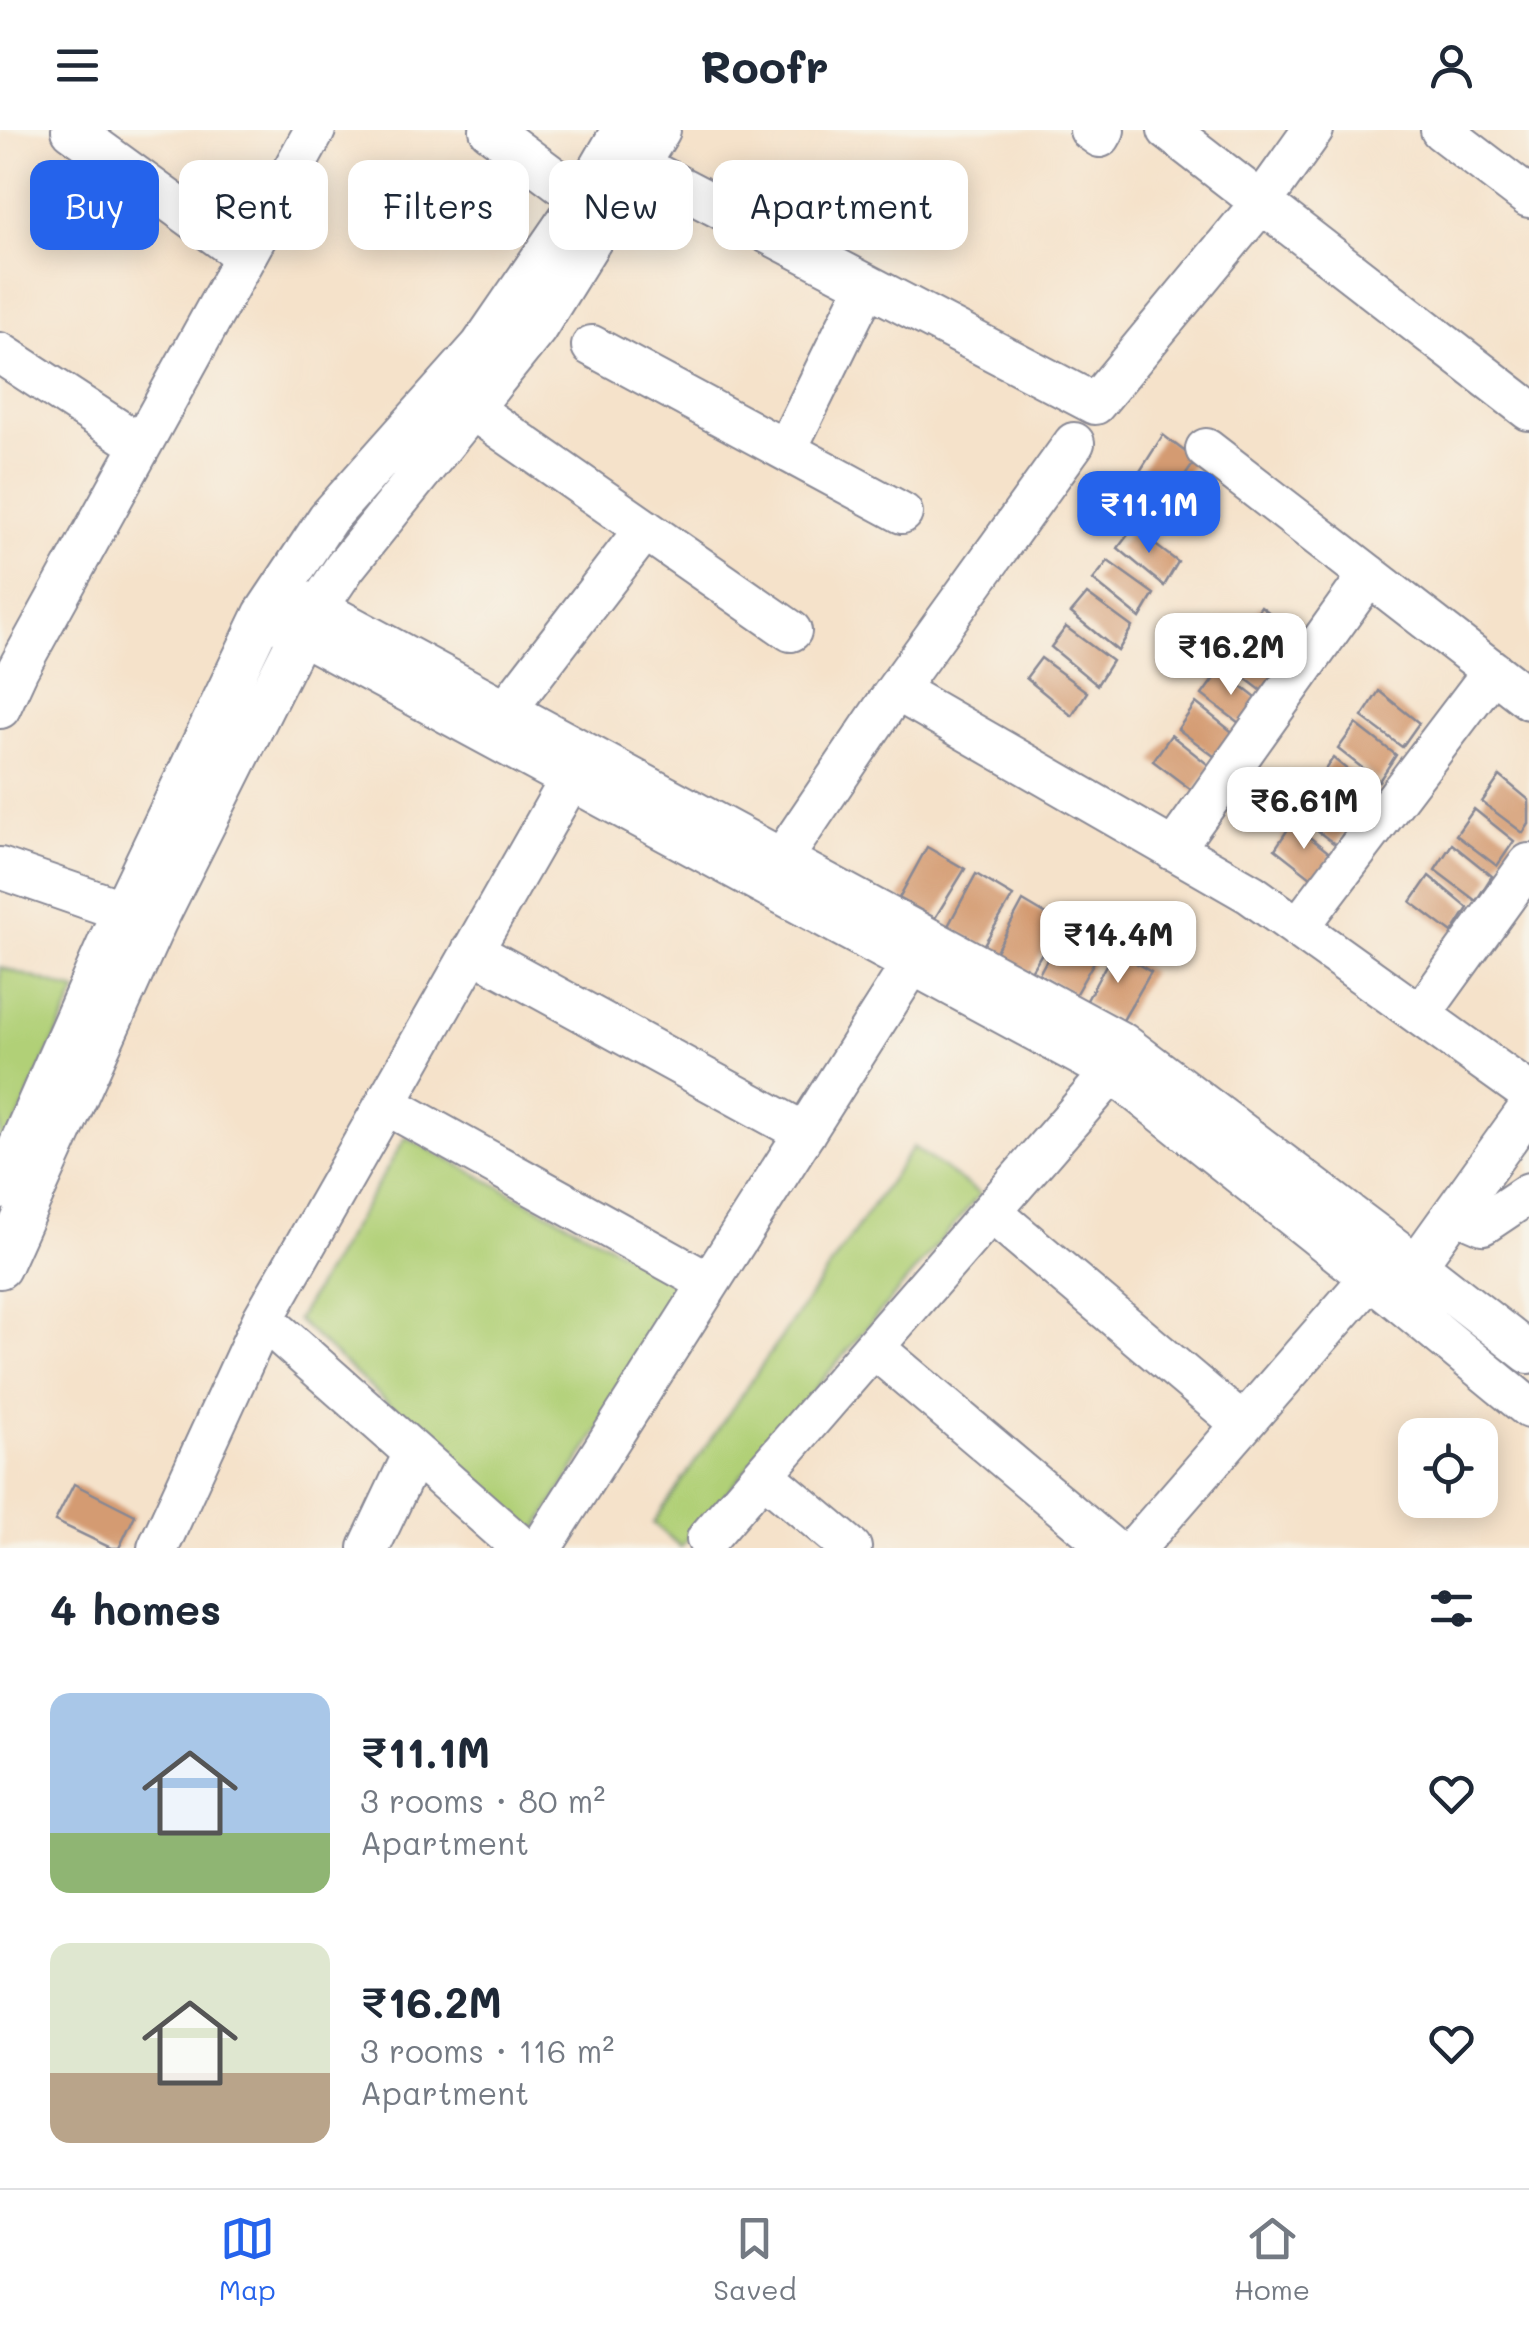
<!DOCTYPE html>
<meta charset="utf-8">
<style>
:root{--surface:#fff;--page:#f6f6f7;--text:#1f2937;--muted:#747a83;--line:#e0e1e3;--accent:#2563eb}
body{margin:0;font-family:Mali,sans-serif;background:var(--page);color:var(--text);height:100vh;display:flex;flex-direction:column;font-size:38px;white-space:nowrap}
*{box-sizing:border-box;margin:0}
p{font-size:32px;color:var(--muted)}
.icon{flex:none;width:55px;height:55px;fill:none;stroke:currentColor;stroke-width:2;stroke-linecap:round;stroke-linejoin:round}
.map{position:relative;height:1418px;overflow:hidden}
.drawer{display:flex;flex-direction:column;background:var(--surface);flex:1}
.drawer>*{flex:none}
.hud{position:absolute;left:30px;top:30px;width:1000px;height:90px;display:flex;gap:20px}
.controls{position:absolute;left:1398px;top:1288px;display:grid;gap:20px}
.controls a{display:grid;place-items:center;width:100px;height:100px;border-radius:20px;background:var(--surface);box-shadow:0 5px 25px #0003;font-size:50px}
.price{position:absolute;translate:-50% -85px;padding:0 22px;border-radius:20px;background:#fff;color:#222;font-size:32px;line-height:65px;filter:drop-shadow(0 2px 5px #0008)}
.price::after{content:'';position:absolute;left:50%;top:60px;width:30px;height:22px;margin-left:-15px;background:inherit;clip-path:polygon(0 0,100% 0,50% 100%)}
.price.active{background:var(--accent);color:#fff}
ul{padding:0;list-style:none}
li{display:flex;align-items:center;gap:30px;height:250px;padding:0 50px}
li span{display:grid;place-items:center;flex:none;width:280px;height:200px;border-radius:20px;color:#555}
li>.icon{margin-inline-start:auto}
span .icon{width:120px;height:120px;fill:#fffc;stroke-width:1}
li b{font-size:42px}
h2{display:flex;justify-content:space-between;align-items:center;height:120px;padding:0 50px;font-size:42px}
.chip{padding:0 35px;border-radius:20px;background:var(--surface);box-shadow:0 5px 25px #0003;font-size:35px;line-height:90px}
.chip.active{background:var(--accent);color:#fff}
header{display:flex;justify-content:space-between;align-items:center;height:130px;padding:0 50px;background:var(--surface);font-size:45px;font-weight:800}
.menu{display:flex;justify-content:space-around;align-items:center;height:140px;border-top:2px solid var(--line);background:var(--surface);font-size:28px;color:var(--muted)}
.menu a{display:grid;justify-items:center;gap:5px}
.menu .active{color:var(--accent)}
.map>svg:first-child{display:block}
.green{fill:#b1d077;stroke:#66806a;stroke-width:2.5}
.building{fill:#d49b72}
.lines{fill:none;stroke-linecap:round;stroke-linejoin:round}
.minor-casing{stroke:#888894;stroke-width:44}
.minor{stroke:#fff;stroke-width:40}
</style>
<header><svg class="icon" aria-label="menu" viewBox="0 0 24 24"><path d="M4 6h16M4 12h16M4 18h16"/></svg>Roofr<svg class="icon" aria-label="person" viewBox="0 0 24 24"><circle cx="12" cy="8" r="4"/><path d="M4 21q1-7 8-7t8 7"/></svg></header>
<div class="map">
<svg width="1529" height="1418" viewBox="0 0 1529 1418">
<rect width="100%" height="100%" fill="#f7f3e8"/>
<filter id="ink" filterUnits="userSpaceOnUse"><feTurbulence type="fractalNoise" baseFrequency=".01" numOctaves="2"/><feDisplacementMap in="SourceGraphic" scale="20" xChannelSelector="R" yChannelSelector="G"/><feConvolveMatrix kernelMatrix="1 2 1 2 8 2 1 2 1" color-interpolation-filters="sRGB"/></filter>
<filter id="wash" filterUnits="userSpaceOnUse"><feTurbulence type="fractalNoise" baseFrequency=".0048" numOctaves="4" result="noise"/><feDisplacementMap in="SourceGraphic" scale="40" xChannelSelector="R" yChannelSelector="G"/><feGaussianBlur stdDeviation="2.25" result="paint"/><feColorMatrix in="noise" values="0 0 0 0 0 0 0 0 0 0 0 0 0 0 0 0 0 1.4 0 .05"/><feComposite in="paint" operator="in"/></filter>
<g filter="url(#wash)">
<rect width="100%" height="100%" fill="#f5e2ca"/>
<!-- green -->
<path class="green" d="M0,837L77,861L0,1030Z
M406,1007L687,1156L533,1406L297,1190Z
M913,1017L980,1064L681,1417L653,1393Z"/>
<g id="blocks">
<!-- building -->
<path class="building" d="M1163,305L1196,330L1171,366L1137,346Z
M1133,398L1178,432L1164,456L1118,418Z
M1108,431L1154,464L1140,488L1093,450Z
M1087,464L1132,497L1118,521L1071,483Z
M1261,476L1301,508L1284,533L1243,502Z
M1066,497L1112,531L1097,555L1051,517Z
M1243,507L1282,539L1266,564L1225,533Z
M1041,528L1087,562L1072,586L1026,548Z
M1220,540L1260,571L1243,596L1202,565Z
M1379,561L1419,593L1402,617L1362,587Z
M1196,573L1236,605L1219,630L1178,599Z
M1356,594L1396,625L1379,651L1338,619Z
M1171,605L1211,637L1194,662L1153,631Z
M1333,628L1372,660L1356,685L1315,654Z
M1500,646L1529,670V694L1523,703L1482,672Z
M1313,659L1352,690L1336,715L1295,684Z
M1474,679L1514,711L1497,736L1456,705Z
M1292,693L1332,725L1316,751L1275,719Z
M1452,714L1492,746L1476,771L1435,740Z
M927,717L965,739L935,788L899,768Z
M976,744L1013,766L983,816L948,796Z
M1429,746L1468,778L1452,803L1411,772Z
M1023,771L1060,793L1030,843L995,823Z
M1067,793L1104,814L1075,865L1039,844Z
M1114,820L1151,842L1122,892L1086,872Z
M74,1354L135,1385L119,1418H111L55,1391Z"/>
</g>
</g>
<g filter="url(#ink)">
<use href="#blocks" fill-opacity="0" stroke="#888894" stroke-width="2.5"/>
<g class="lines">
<!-- minor casing -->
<g class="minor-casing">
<path id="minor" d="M72,0L245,126
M490,0L582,69
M1090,0L1100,7L1104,0
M1168,0L1529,280
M1441,0L1529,67
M638,35L1095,274L1261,73L1313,0
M592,216L902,383
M0,223L141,315
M472,279L791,501
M1206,319L1529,569
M786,320L867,155
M280,461L317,478L1122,913L1410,1130L1529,1223
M264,484L1112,942L1393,1166L1529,1278
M896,560L1251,764L1529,963
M0,578L18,539L315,0
M506,580L645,399
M1173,720L1369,445
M0,738L147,789
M769,748L896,560L1074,313
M1298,798L1493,541
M472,821L805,1003
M1420,885L1529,734
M386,974L709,1153
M0,1059L122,781L264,484L328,388L481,216L582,69L622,0
M991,1082L1242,1294
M1455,1082L1483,1094L1529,1063
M0,1138L156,792L300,504L345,437L536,199L660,0
M1402,1155L1529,978
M263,1189L522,1418
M874,1218L1111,1418
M764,1345L851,1418
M707,1409L1112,942
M158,1418L263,1189L570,650
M369,1418L414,1323
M541,1418L912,834
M1135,1418L1370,1148"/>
</g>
<!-- minor -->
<use href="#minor" class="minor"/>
</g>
</g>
</svg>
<div class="controls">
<a><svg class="icon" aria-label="locate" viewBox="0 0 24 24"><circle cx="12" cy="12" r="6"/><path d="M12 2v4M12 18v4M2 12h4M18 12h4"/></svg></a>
</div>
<b class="price active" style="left:1149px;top:426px">₹11.1M</b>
<b class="price" style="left:1231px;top:568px">₹16.2M</b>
<b class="price" style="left:1304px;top:722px">₹6.61M</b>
<b class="price" style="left:1118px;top:856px">₹14.4M</b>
<div class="hud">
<a class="chip active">Buy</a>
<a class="chip">Rent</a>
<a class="chip">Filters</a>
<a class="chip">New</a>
<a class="chip">Apartment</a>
</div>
</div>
<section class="drawer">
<h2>4 homes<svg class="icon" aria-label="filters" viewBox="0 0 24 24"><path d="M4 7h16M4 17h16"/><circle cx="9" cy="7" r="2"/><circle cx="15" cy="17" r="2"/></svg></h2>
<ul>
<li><span style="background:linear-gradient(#a9c7e8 70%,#8fb573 0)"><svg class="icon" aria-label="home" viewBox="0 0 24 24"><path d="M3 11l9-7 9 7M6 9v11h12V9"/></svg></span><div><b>₹11.1M</b><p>3 rooms · 80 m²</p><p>Apartment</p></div><svg class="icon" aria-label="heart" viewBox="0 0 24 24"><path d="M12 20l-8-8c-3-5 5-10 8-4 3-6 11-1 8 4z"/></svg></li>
<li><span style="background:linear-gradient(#dfe7d0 65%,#b9a48a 0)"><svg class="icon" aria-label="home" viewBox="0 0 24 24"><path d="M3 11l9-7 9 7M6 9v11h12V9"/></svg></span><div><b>₹16.2M</b><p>3 rooms · 116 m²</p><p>Apartment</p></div><svg class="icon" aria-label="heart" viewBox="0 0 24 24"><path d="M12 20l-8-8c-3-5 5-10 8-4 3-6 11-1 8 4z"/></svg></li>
</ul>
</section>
<nav class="menu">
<a class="active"><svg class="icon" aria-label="map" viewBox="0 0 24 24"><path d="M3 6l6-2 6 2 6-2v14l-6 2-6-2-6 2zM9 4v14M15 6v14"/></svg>Map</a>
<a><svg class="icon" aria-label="saved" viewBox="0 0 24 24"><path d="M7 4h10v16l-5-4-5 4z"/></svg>Saved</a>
<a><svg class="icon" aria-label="home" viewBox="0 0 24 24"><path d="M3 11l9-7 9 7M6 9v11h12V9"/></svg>Home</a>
</nav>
